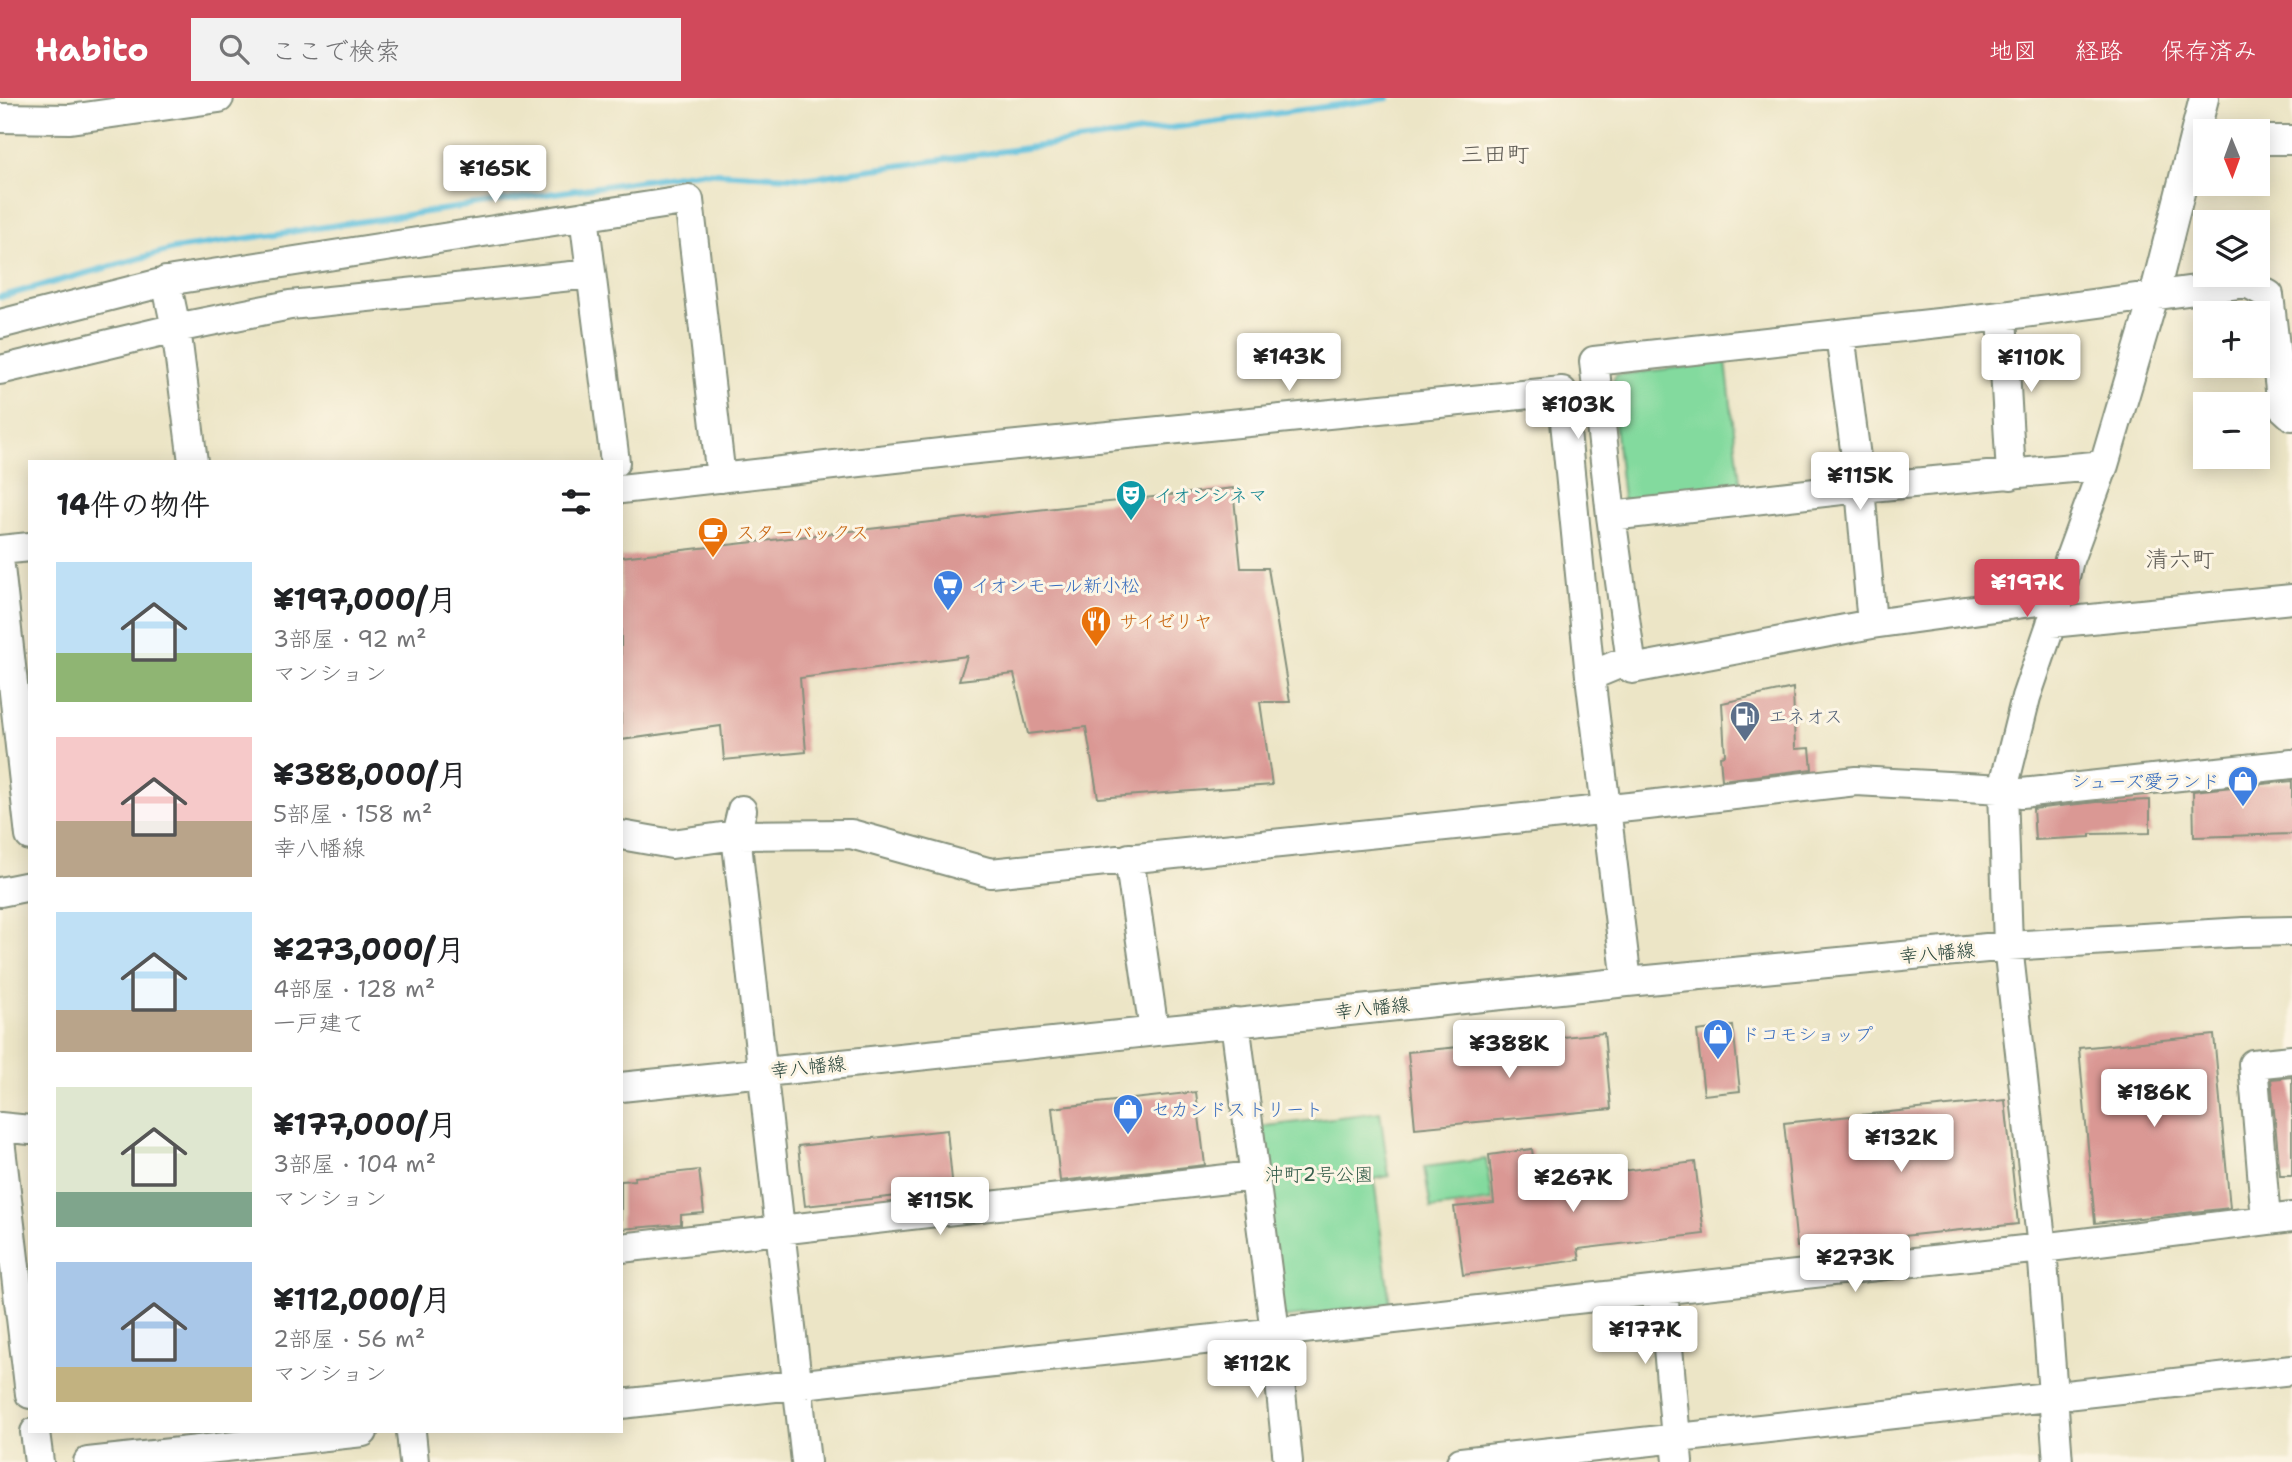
<!DOCTYPE html>
<html lang="ja">
<meta charset="utf-8">
<style>
:root{--surface:#fff;--page:#f2f2f2;--text:#202124;--muted:#757577;--accent:#d1495b}
body{margin:0;font-family:"Shantell Sans","Klee One",sans-serif;background:var(--page);color:var(--text);height:100vh;display:flex;flex-direction:column;font-size:26px;white-space:nowrap}
*{box-sizing:border-box;margin:0}
p{font-size:23px;color:var(--muted)}
.icon{flex:none;width:38px;height:38px;fill:none;stroke:currentColor;stroke-width:2;stroke-linecap:round;stroke-linejoin:round}
.map{position:relative;flex:1;overflow:hidden}
.side{position:absolute;left:28px;top:362px;width:595px;height:973px;display:flex;flex-direction:column;background:var(--surface);border-radius:0px;box-shadow:0 4px 18px #0003}
.side>*{flex:none}
.needle{width:46px;rotate:179deg}
.controls{position:absolute;left:2193px;top:21px;display:grid;gap:14px}
.controls a{display:grid;place-items:center;width:77px;height:77px;border-radius:0px;background:var(--surface);box-shadow:0 4px 18px #0003;font-size:35px}
.price{position:absolute;translate:-50% -60px;padding:0 16px;border-radius:7px;background:#fff;color:#222;font-size:23px;line-height:46px;filter:drop-shadow(0 2px 4px #0008)}
.price::after{content:'';position:absolute;left:50%;top:42px;width:21px;height:16px;margin-left:-10px;background:inherit;clip-path:polygon(0 0,100% 0,50% 100%)}
.price.on{background:var(--accent);color:#fff}
ul{padding:0;list-style:none}
li{display:flex;align-items:center;gap:21px;height:175px;padding:0 28px}
li span{display:grid;place-items:center;flex:none;width:196px;height:140px;border-radius:0px;color:#555}
li>.icon{margin-inline-start:auto}
span .icon{width:84px;height:84px;fill:#fffc;stroke-width:1}
li b{font-size:30px}
h2{display:flex;justify-content:space-between;align-items:center;height:84px;padding:0 28px;font-size:30px}
header{display:flex;align-items:center;gap:42px;box-sizing:border-box;height:98px;padding:0 35px;background:var(--accent);color:#fff}
header strong{font-size:33px}
nav{display:flex;gap:38px;margin-inline-start:auto;font-size:24px}
.search{width:490px;height:63px;background:var(--page);display:flex;align-items:center;gap:18px;box-sizing:border-box;padding:0 24px;border-radius:0px;color:var(--muted);font-size:26px}
.map>svg:first-child{display:block}
.green{fill:#83da9e;stroke:#518c69;stroke-width:2}
.lines{fill:none;stroke-linecap:round;stroke-linejoin:round}
.stream{stroke:#5fc0dd;stroke-width:6}
.building{fill:#da9894}
.minor-casing{stroke:#86917d;stroke-width:32}
.minor{stroke:#fff;stroke-width:28}
.labels{text-anchor:middle;dominant-baseline:central;stroke-width:6;stroke-linejoin:round;paint-order:stroke}
.culture-label{font-size:19px;fill:#0d838f;stroke:#fcf5e5;text-anchor:start}
.food-label{font-size:19px;fill:#c56008;stroke:#fcf5e5;text-anchor:start}
.shop-label{font-size:19px;fill:#366cbe;stroke:#fcf5e5;text-anchor:start}
.service-label{font-size:19px;fill:#4e5e75;stroke:#fcf5e5;text-anchor:start}
.street-label{font-size:19px;fill:#1f3d34;stroke:#fcf5e5}
.park-label{font-size:19px;fill:#335c49;stroke:#fcf5e5}
.quarter-label{font-size:23px;fill:#605d56;stroke:#fcf5e5}
</style>
<header>
<strong>Habito</strong>
<div class="search"><svg class="icon" aria-label="search" viewBox="0 0 24 24"><circle cx="10" cy="10" r="6"/><path d="M15 15l6 6"/></svg>ここで検索</div>
<nav><a>地図</a><a>経路</a><a>保存済み</a></nav>
</header>
<div class="map">
<svg width="2292" height="1364" viewBox="0 0 2292 1364">
<rect width="100%" height="100%" fill="#fcf5e5"/>
<filter id="ink" filterUnits="userSpaceOnUse"><feTurbulence type="fractalNoise" baseFrequency=".0143" numOctaves="2"/><feDisplacementMap in="SourceGraphic" scale="14" xChannelSelector="R" yChannelSelector="G"/><feConvolveMatrix kernelMatrix="1 2 1 2 8 2 1 2 1" color-interpolation-filters="sRGB"/></filter>
<filter id="wash" filterUnits="userSpaceOnUse"><feTurbulence type="fractalNoise" baseFrequency=".00686" numOctaves="4" result="noise"/><feDisplacementMap in="SourceGraphic" scale="28" xChannelSelector="R" yChannelSelector="G"/><feGaussianBlur stdDeviation="1.57" result="paint"/><feColorMatrix in="noise" values="0 0 0 0 0 0 0 0 0 0 0 0 0 0 0 0 0 1.4 0 .05"/><feComposite in="paint" operator="in"/></filter>
<g filter="url(#wash)">
<rect width="100%" height="100%" fill="#ece5c6"/>
<!-- green -->
<path class="green" d="M1726,264L1741,391L1634,405L1623,401L1611,288L1616,277Z
M1380,1014L1389,1078L1374,1081L1390,1206L1282,1220L1258,1029Z
M1486,1061L1492,1103L1431,1111L1424,1069Z"/>
<g class="lines">
<!-- stream -->
<path class="stream" d="M0,199L174,151L699,74L809,80L1388,0"/>
</g>
<g id="blocks">
<!-- building -->
<path class="building" d="M1233,390L1241,470H1268L1290,604H1260L1272,687L1098,700L1086,629L1028,636L1014,576L959,582L967,558L800,580L806,654L724,662L721,628L621,642V459Z
M1793,590L1795,651L1810,650L1812,671L1722,682L1720,658L1725,657L1722,605Z
M2292,683V736L2194,739L2193,693Z
M2150,702V735L2090,736V739L2035,742L2033,711L2096,704Z
M1733,928L1740,993L1704,997L1697,933Z
M1604,935L1611,1011L1415,1030L1408,954Z
M2214,937L2230,1110L2095,1125L2079,950Z
M2292,979V1078H2280L2271,981Z
M1196,994L1205,1067L1060,1083L1052,1010Z
M2005,1002L2018,1126L1797,1149L1784,1025Z
M947,1032L953,1092L805,1108L798,1048Z
M1532,1051L1537,1090L1589,1084L1588,1077L1695,1064L1704,1136L1578,1151L1580,1162L1463,1177L1454,1109L1494,1105L1489,1057Z
M699,1072L704,1115L681,1117V1126L621,1131V1083L635,1082L634,1079Z"/>
</g>
</g>
<g filter="url(#ink)">
<use href="#blocks" fill-opacity="0" stroke="#86917d" stroke-width="2"/>
<g class="lines">
<!-- minor casing -->
<g class="minor-casing">
<path id="minor" d="M0,20L70,21L219,0
M2258,42H2292
M584,118L615,364
M166,183L176,230L193,364
M2002,218L2011,377
M0,226L173,182L689,102L721,380
M1840,236L1860,390L1872,526
M0,272L176,230L290,207L591,176
M621,391L967,352L1562,293L1590,578L1631,561
M1611,418L1860,390L2104,367
M0,452L30,449
M0,469L30,738
M2060,500L1872,526L1632,571L1611,418L1594,263L2002,218L2247,185L2269,197L2282,309L2292,318
M2051,525L2292,501
M1590,578L1627,884
M742,712L736,737L806,1364
M621,737L672,746L736,737L851,736L991,775L1639,708L1856,683L2003,691L2022,695L2292,666
M1129,760L1154,933
M0,794L30,788
M1235,924L1275,1234L1288,1364
M621,989L1627,884L2008,848L2244,834L2292,833
M0,1029L30,1032
M0,1042L30,1296
M2266,1122L2253,966L2292,962
M621,1150L1253,1078
M1663,1192L1678,1364
M621,1306L2042,1150L2292,1119
M35,1334L39,1364
M411,1334L414,1364
M88,1364L363,1334
M1461,1364L2292,1272
M2058,1364L2042,1150L2008,848L2003,691L2026,599L2060,500L2069,462L2104,367L2154,198L2204,0"/>
</g>
<!-- minor -->
<use href="#minor" class="minor"/>
</g>
</g>
<!-- icons -->
<defs>
<g id="theatre-pin" transform="scale(1.575)"><path d="M0 17L-7.5 6A9.5 9.5 0 1 1 7.5 6Z" fill="#0f9aa8" stroke="#fcf5e5"/><path d="M-5-5.5Q0-4 5-5.5V0Q5 5 0 6Q-5 5-5 0ZM-3.3-2.5H-1v1.5H-3.3ZM1-2.5H3.3v1.5H1ZM-2.8 1Q0 5.5 2.8 1Z" fill="#fff"/></g>
<g id="cafe-pin" transform="scale(1.575)"><path d="M0 17L-7.5 6A9.5 9.5 0 1 1 7.5 6Z" fill="#e8710a" stroke="#fcf5e5"/><path d="M-5.5-4.5H6V0H3Q3 3.5 0 3.5H-2.5Q-5.5 3.5-5.5 0ZM3-3.2v2h1.7v-2ZM-6 4.5H4V6H-6Z" fill="#fff"/></g>
<g id="supermarket-pin" transform="scale(1.575)"><path d="M0 17L-7.5 6A9.5 9.5 0 1 1 7.5 6Z" fill="#3f7fe0" stroke="#fcf5e5"/><path d="M-6-5.5h2.5l.6 2H6L4.5 2H-2.5L-4.4-4H-6ZM-1.5 3.2a1.3 1.3 0 1 0 .1 0ZM3 3.2a1.3 1.3 0 1 0 .1 0Z" fill="#fff"/></g>
<g id="restaurant-pin" transform="scale(1.575)"><path d="M0 17L-7.5 6A9.5 9.5 0 1 1 7.5 6Z" fill="#e8710a" stroke="#fcf5e5"/><path d="M-5-6h1v4h1v-4h1v4h1v-4h1v5L-1.5 .5V6h-2V.5L-5-1ZM5-6V6H3V1.5H1.5Q1.5-4 5-6Z" fill="#fff"/></g>
<g id="fuel-pin" transform="scale(1.575)"><path d="M0 17L-7.5 6A9.5 9.5 0 1 1 7.5 6Z" fill="#5c6f8a" stroke="#fcf5e5"/><path d="M-5.5-6h7V0h2V4h1.3V-2.5L3-4.5l.8-.8L6-3V5H2.5V1h-1V6h-7ZM-4.2-4.7v3.2H.2V-4.7Z" fill="#fff"/></g>
<g id="shop-pin" transform="scale(1.575)"><path d="M0 17L-7.5 6A9.5 9.5 0 1 1 7.5 6Z" fill="#3f7fe0" stroke="#fcf5e5"/><path d="M-5-2.5h2.3a2.7 3.5 0 0 1 5.4 0H5L5.5 6h-11ZM-1.5-2.5h3a1.5 2.3 0 0 0-3 0Z" fill="#fff"/></g>
</defs>
<g fill-rule="evenodd">
<use href="#theatre-pin" x="1131" y="397"/>
<use href="#cafe-pin" x="713" y="434"/>
<use href="#supermarket-pin" x="948" y="487"/>
<use href="#restaurant-pin" x="1096" y="523"/>
<use href="#fuel-pin" x="1745" y="618"/>
<use href="#shop-pin" x="2243" y="683"/>
<use href="#shop-pin" x="1718" y="936"/>
<use href="#shop-pin" x="1128" y="1011"/>
</g>
<g class="labels">
<!-- culture labels -->
<g class="culture-label">
<text x="1154" y="397">イオンシネマ</text>
</g>
<!-- food labels -->
<g class="food-label">
<text x="736" y="434">スターバックス</text>
<text x="1119" y="523">サイゼリヤ</text>
</g>
<!-- shop labels -->
<g class="shop-label">
<text x="971" y="487">イオンモール新小松</text>
<text x="2220" y="683" text-anchor="end">シューズ愛ランド</text>
<text x="1741" y="936">ドコモショップ</text>
<text x="1151" y="1011">セカンドストリート</text>
</g>
<!-- service labels -->
<g class="service-label">
<text x="1768" y="618">エネオス</text>
</g>
<!-- street labels -->
<g class="street-label">
<text transform="translate(1937 855) rotate(-5)">幸八幡線</text>
<text transform="translate(1372 910) rotate(-6)">幸八幡線</text>
<text transform="translate(808 969) rotate(-6)">幸八幡線</text>
</g>
<!-- park labels -->
<g class="park-label">
<text x="1319" y="1076">沖町2号公園</text>
</g>
<!-- quarter labels -->
<g class="quarter-label">
<text x="1495" y="56">三田町</text>
<text x="2180" y="461">清六町</text>
</g>
</g>
</svg>
<div class="controls">
<a><svg class="needle" viewBox="-14 -14 28 28"><path d="M0-13l5 13h-10z" fill="#e53935"/><path d="M0 13l5-13h-10z" fill="#757577"/></svg></a>
<a><svg class="icon" aria-label="layers" viewBox="0 0 24 24"><path d="M12 4l9 5-9 5-9-5zM3 14l9 5 9-5"/></svg></a>
<a>+</a>
<a>−</a>
</div>
<b class="price" style="left:495px;top:107px">¥165K</b>
<b class="price" style="left:1289px;top:295px">¥143K</b>
<b class="price" style="left:2031px;top:296px">¥110K</b>
<b class="price" style="left:1578px;top:343px">¥103K</b>
<b class="price" style="left:1860px;top:414px">¥115K</b>
<b class="price on" style="left:2027px;top:521px">¥197K</b>
<b class="price" style="left:1509px;top:982px">¥388K</b>
<b class="price" style="left:2154px;top:1031px">¥186K</b>
<b class="price" style="left:1901px;top:1076px">¥132K</b>
<b class="price" style="left:1573px;top:1116px">¥267K</b>
<b class="price" style="left:940px;top:1139px">¥115K</b>
<b class="price" style="left:1855px;top:1196px">¥273K</b>
<b class="price" style="left:1645px;top:1268px">¥177K</b>
<b class="price" style="left:1257px;top:1302px">¥112K</b>
<section class="side">
<h2>14件の物件<svg class="icon" aria-label="filters" viewBox="0 0 24 24"><path d="M4 7h16M4 17h16"/><circle cx="9" cy="7" r="2"/><circle cx="15" cy="17" r="2"/></svg></h2>
<ul>
<li><span style="background:linear-gradient(#bfe0f5 65%,#8fb573 0)"><svg class="icon" aria-label="home" viewBox="0 0 24 24"><path d="M3 11l9-7 9 7M6 9v11h12V9"/></svg></span><div><b>¥197,000/月</b><p>3部屋 · 92 m²</p><p>マンション</p></div></li>
<li><span style="background:linear-gradient(#f6c9c9 60%,#b9a48a 0)"><svg class="icon" aria-label="home" viewBox="0 0 24 24"><path d="M3 11l9-7 9 7M6 9v11h12V9"/></svg></span><div><b>¥388,000/月</b><p>5部屋 · 158 m²</p><p>幸八幡線</p></div></li>
<li><span style="background:linear-gradient(#bfe0f5 70%,#b9a48a 0)"><svg class="icon" aria-label="home" viewBox="0 0 24 24"><path d="M3 11l9-7 9 7M6 9v11h12V9"/></svg></span><div><b>¥273,000/月</b><p>4部屋 · 128 m²</p><p>一戸建て</p></div></li>
<li><span style="background:linear-gradient(#dfe7d0 75%,#7fa58c 0)"><svg class="icon" aria-label="home" viewBox="0 0 24 24"><path d="M3 11l9-7 9 7M6 9v11h12V9"/></svg></span><div><b>¥177,000/月</b><p>3部屋 · 104 m²</p><p>マンション</p></div></li>
<li><span style="background:linear-gradient(#a9c7e8 75%,#c2b280 0)"><svg class="icon" aria-label="home" viewBox="0 0 24 24"><path d="M3 11l9-7 9 7M6 9v11h12V9"/></svg></span><div><b>¥112,000/月</b><p>2部屋 · 56 m²</p><p>マンション</p></div></li>
</ul>
</section>
</div>
